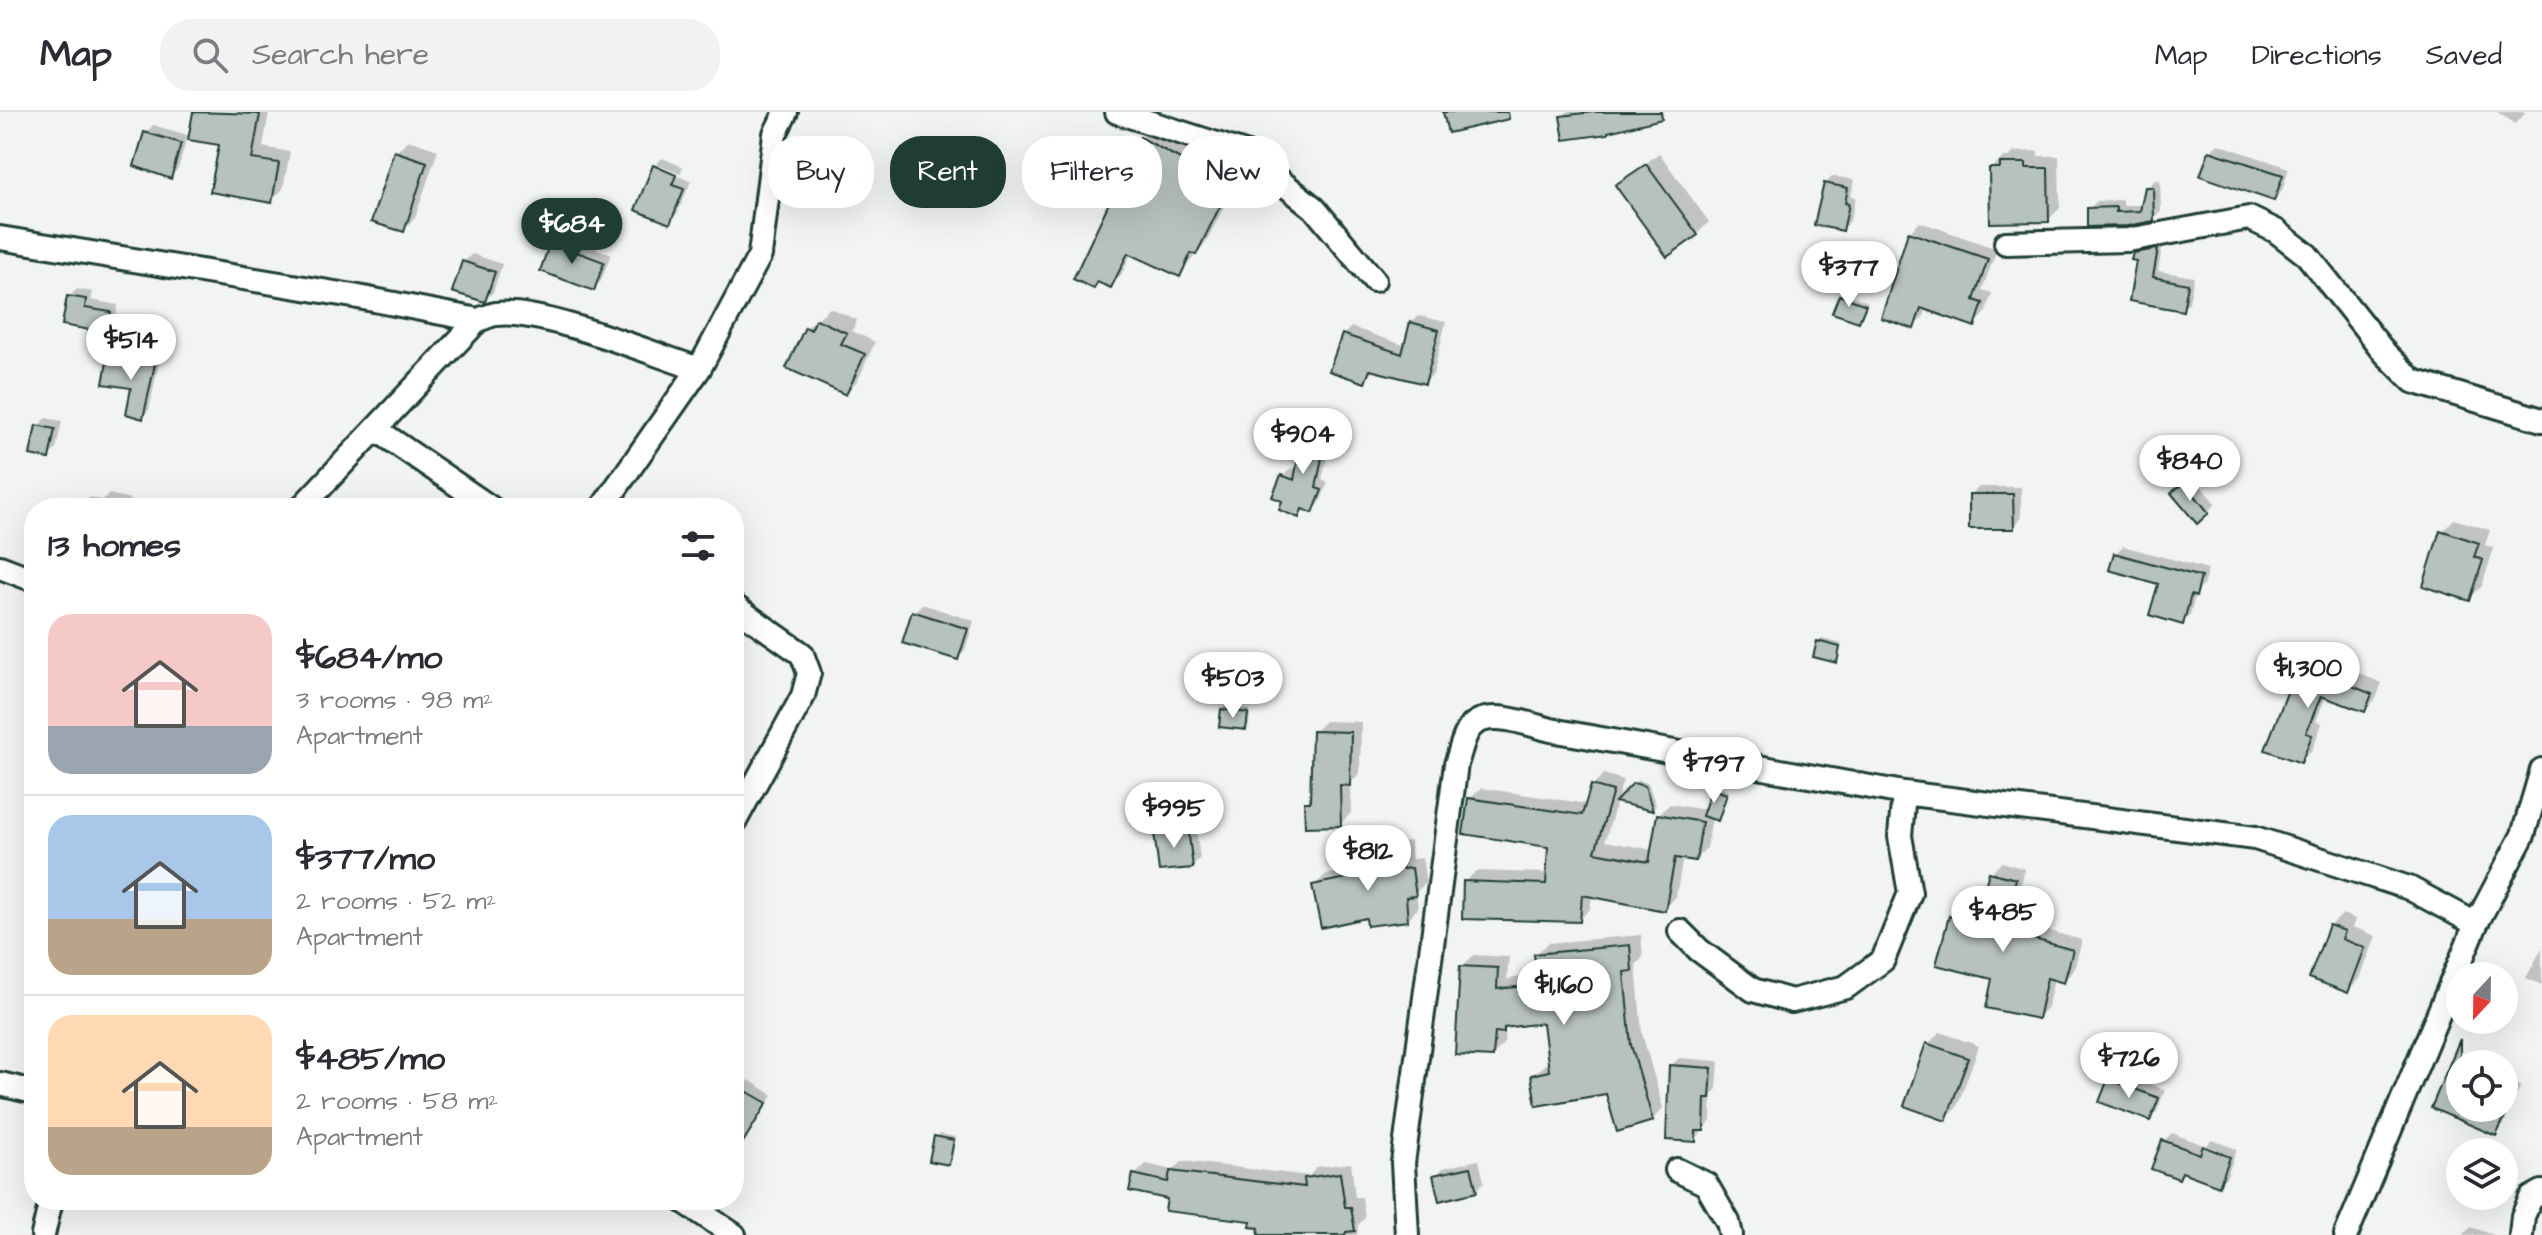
<!DOCTYPE html>
<meta charset="utf-8">
<style>
:root{--surface:#fff;--page:#f2f2f3;--text:#2b2b33;--muted:#7c7c81;--line:#e1e1e2;--accent:#1f3d34}
body{margin:0;font-family:"Architects Daughter",sans-serif;background:var(--page);color:var(--text);height:100vh;display:flex;flex-direction:column;font-size:30px;white-space:nowrap}
*{box-sizing:border-box;margin:0}
p{font-size:26px;color:var(--muted)}
.icon{flex:none;width:44px;height:44px;fill:none;stroke:currentColor;stroke-width:2;stroke-linecap:round;stroke-linejoin:round}
.map{position:relative;flex:1;overflow:hidden}
.drawer{position:absolute;left:24px;top:386px;width:720px;height:712px;display:flex;flex-direction:column;background:var(--surface);border-radius:32px;box-shadow:0 8px 32px #0002}
.drawer>*{flex:none}
.top-card{position:absolute;left:768px;top:24px;width:760px;height:72px;display:flex;gap:16px}
.needle{width:52px;rotate:202deg}
.tools{position:absolute;left:2446px;top:850px;display:grid;gap:16px}
.tools a{display:grid;place-items:center;width:72px;height:72px;border-radius:50%;background:var(--surface);box-shadow:0 8px 32px #0002;font-size:40px}
.price{position:absolute;translate:-50% -68px;padding:0 18px;border-radius:28px;background:#fff;color:#222;font-size:26px;line-height:52px;filter:drop-shadow(0 2px 4px #0008)}
.price::after{content:'';position:absolute;left:50%;top:48px;width:24px;height:18px;margin-left:-12px;background:inherit;clip-path:polygon(0 0,100% 0,50% 100%)}
.price.current{background:var(--accent);color:#fff}
ul{padding:0;list-style:none}
li{display:flex;align-items:center;gap:24px;height:200px;padding:0 24px}
li+li{border-top:2px solid var(--line)}
li span{display:grid;place-items:center;flex:none;width:224px;height:160px;border-radius:24px;color:#555}
li>.icon{margin-inline-start:auto}
span .icon{width:96px;height:96px;fill:#fffc;stroke-width:1}
li b{font-size:34px}
h2{display:flex;justify-content:space-between;align-items:center;height:96px;padding:0 24px;font-size:34px}
.chip{padding:0 28px;border-radius:32px;background:var(--surface);box-shadow:0 8px 32px #0002;font-size:28px;line-height:72px}
.chip.current{background:var(--accent);color:#fff}
header{display:flex;align-items:center;gap:48px;box-sizing:border-box;height:112px;padding:0 40px;background:var(--surface);border-bottom:2px solid var(--line)}
header strong{font-size:38px}
nav{display:flex;gap:44px;margin-inline-start:auto;font-size:28px}
.search{width:560px;height:72px;background:var(--page);display:flex;align-items:center;gap:20px;box-sizing:border-box;padding:0 28px;border-radius:32px;color:var(--muted);font-size:30px}
.map>svg:first-child{display:block}
.shadow{fill:#0003}
.building{fill:#b7c1bd;stroke:#1f3d34;stroke-width:2}
.lines{fill:none;stroke-linecap:round;stroke-linejoin:round}
.minor-casing{stroke:#1f3d34;stroke-width:28}
.minor{stroke:#fff;stroke-width:22}
</style>
<header>
<strong>Map</strong>
<div class="search"><svg class="icon" aria-label="search" viewBox="0 0 24 24"><circle cx="10" cy="10" r="6"/><path d="M15 15l6 6"/></svg>Search here</div>
<nav><a>Map</a><a>Directions</a><a>Saved</a></nav>
</header>
<div class="map">
<svg width="2542" height="1123" viewBox="0 0 2542 1123">
<rect width="100%" height="100%" fill="#f2f3f3"/>
<filter id="ink" filterUnits="userSpaceOnUse"><feTurbulence type="fractalNoise" baseFrequency=".0125" numOctaves="2"/><feDisplacementMap in="SourceGraphic" scale="16" xChannelSelector="R" yChannelSelector="G"/><feConvolveMatrix kernelMatrix="1 2 1 2 8 2 1 2 1" color-interpolation-filters="sRGB"/></filter>
<g filter="url(#ink)">
<!-- shadow -->
<path class="shadow" d="M195,0H269L263,35L290,40L283,77L271,89L221,32L187,26L178,57L170,65L146,21L153,13L191,24Z
M1567,0H1639L1562,5Z
M2497,0H2526L2516,12Z
M1152,15L1240,63L1206,130L1179,163L1132,140L1121,163L1111,174L1099,169L1093,174L1141,26Z
M408,28L438,38L415,106L403,118L396,40Z
M2218,32L2289,56L2282,79L2274,87L2210,40Z
M2038,39V44H2059L2060,96L2048,108L1991,57L2004,45H2009L2014,40Z
M1659,41L1709,110L1697,122L1618,74Z
M662,46L683,55L680,62L656,52Z
M655,53V56L691,69L677,102L669,110L654,54Z
M1833,64L1855,68L1851,84L1856,85L1850,109L1842,117L1825,72Z
M2155,68H2160L2161,99L2153,107L2089,97L2097,89L2123,88V93H2144L2147,76Z
M1920,110L1997,137L1982,178L1992,181L1985,202L1975,212L1927,196L1924,204L1914,214L1909,121Z
M560,124L611,142L601,169L594,176L552,131Z
M2163,131L2158,159L2194,165L2189,190L2182,197L2131,188L2138,148L2135,142L2142,135Z
M472,142L502,152L493,180L485,188L464,150Z
M77,177L93,180L91,188L118,193L115,211L107,219L69,185Z
M1844,181L1868,190L1859,208L1840,185Z
M830,196L857,208L852,219L875,230L858,268L846,281L806,216Z
M1419,204L1446,210L1433,262L1425,270L1374,257L1365,269L1343,223L1351,215L1406,234L1411,211Z
M116,238L160,246L149,298L142,304L133,275L110,245Z
M46,306L62,309L56,337L48,345L38,314Z
M1314,309L1334,313L1322,368L1328,370L1320,391L1313,399L1306,396L1298,403L1284,388L1283,364L1291,356L1298,359L1306,316Z
M2192,364L2216,392L2197,409L2181,373Z
M1979,375H2021V407L2013,415L1971,383Z
M109,382L130,387L128,394L135,396H80L90,385L102,388Z
M2454,407L2490,418L2485,433L2494,436L2482,474L2470,486L2442,420Z
M2123,434L2208,457L2203,474L2196,481L2190,503L2182,511L2160,470L2115,442Z
M922,492L974,509L965,538L957,546L914,500Z
M1822,527L1842,532L1836,549L1818,530Z
M2311,542L2382,571L2376,587L2365,598L2326,584L2316,609L2322,611L2312,638L2300,649V553Z
M1226,595L1250,598L1249,613L1245,616L1223,598Z
M1325,609L1361,610L1360,661L1350,671L1351,701L1340,712L1306,691L1312,685L1314,620Z
M1604,662L1623,668L1605,729L1653,738L1658,703L1670,692L1706,698L1717,675L1729,679L1721,704L1718,707L1712,705L1707,736L1695,747L1683,745L1676,785L1664,796L1592,783L1590,797L1579,808L1465,770L1476,759L1548,761L1551,733L1470,687L1481,676L1588,692L1593,674Z
M1638,668L1648,671L1656,694L1653,697L1619,688Z
M1195,710L1196,714L1162,717V721L1196,718L1200,746L1192,754L1156,721L1164,713Z
M1410,729L1412,747L1422,746L1426,771L1416,780L1418,796L1408,807L1368,804L1314,774L1325,763L1362,756L1360,744L1371,733Z
M2002,750L2025,757L2011,808L2082,828L2074,858L2063,869L2054,866L2048,894L2038,905L1995,865L1951,805L1961,795L1980,800L1991,761Z
M2343,802L2355,807L2353,815L2376,824L2360,867L2347,879L2330,814Z
M1641,823L1643,845L1636,853L1642,921L1663,996L1652,1008L1608,979L1533,963L1545,952L1550,951L1545,909L1508,913L1505,917L1504,931L1493,943L1462,854L1474,843L1509,845L1507,867L1539,863L1536,842L1548,831Z
M2542,836V873L2526,866Z
M1940,920L1979,934L1957,995L1945,1007L1928,932Z
M1679,946L1719,949L1717,977L1712,982L1711,1009L1695,1028L1671,954Z
M2458,947L2471,952H2460V996H2504V966L2521,974L2503,1014L2495,1022L2433,995Z
M2118,960L2165,978L2157,999L2149,1007L2110,968Z
M749,968L773,983L749,1022L741,1030L734,1025V987Z
M2172,1021L2206,1034L2212,1028L2237,1037L2227,1064L2219,1072L2184,1059L2178,1065L2164,1029Z
M940,1022L956,1025L952,1047L948,1051L936,1025Z
M1479,1048L1484,1070L1476,1078L1436,1064L1443,1056Z
M1183,1049L1309,1064L1317,1055L1351,1051L1355,1085H1362L1365,1106L1358,1113L1357,1123H1260L1262,1114L1253,1107L1169,1086L1135,1063L1146,1052L1173,1058Z
M2471,1115L2494,1123H2463Z"/>
<!-- building -->
<path class="building" d="M193,0L260,2L252,47L279,51L272,91L210,80L219,33L188,28Z
M1443,0H1508L1509,7L1448,21Z
M1593,0H1661L1662,7L1608,20V22L1564,28L1560,4Z
M144,20L181,31L171,67L134,54Z
M1140,25L1230,74L1196,143L1191,141L1180,165L1128,141L1111,176L1097,170L1094,177L1073,167Z
M394,39L427,50L404,120L371,110Z
M2209,39L2283,63L2274,89L2200,64Z
M2000,51H2026V56H2048L2049,110L1990,111L1989,56H2000Z
M1646,52L1698,123L1667,145L1615,73Z
M653,53L676,63L672,73L684,77L670,112L635,98Z
M1824,71L1848,76L1845,91L1849,92L1843,119L1814,113Z
M2145,75H2153L2154,109L2127,114L2087,115V96L2116,95V100L2140,99Z
M1908,120L1988,147L1974,188L1983,191L1975,215L1921,196L1914,217L1881,206Z
M550,130L604,150L594,179L540,159Z
M2158,137L2153,165L2188,172L2183,199L2129,189L2136,149L2131,148L2133,141Z
M462,149L495,160L485,190L452,180Z
M1839,183L1866,193L1859,210L1832,201Z
M67,184L86,187L85,196L111,200L107,221L62,213Z
M816,207L847,221L841,232L865,242L846,283L786,256L805,215L811,218Z
M1410,210L1439,218L1425,272L1370,258L1365,271L1329,259L1342,222L1402,242Z
M108,244L155,252L143,307L126,302L131,276L103,272Z
M36,313L55,317L49,347L30,343Z
M1304,315L1327,320L1316,376L1322,378L1313,401L1302,397L1299,406L1279,398L1282,389L1272,385L1281,363L1294,368Z
M2184,370L2209,401L2197,412L2171,381Z
M1969,382H2013L2014,417H1969Z
M2440,418L2479,431L2474,445L2483,448L2470,489L2423,474Z
M2114,441L2201,465L2196,485L2191,483L2183,513L2149,503L2158,472L2109,458Z
M912,499L968,517L958,548L902,531Z
M1817,529L1840,535L1837,551L1813,545Z
M2298,552L2372,582L2365,600L2321,584L2306,621L2312,623L2301,651L2265,638Z
M1221,597L1248,601L1246,618L1219,615Z
M1312,619L1351,620L1350,674L1340,673L1341,714L1305,715L1304,690H1310Z
M1633,671L1645,674L1653,699L1615,690Z
M1591,673L1613,679L1595,740L1649,750L1657,702L1702,710L1696,749L1675,746L1665,799L1582,783L1580,810L1462,807L1463,769L1546,772L1548,735L1463,722L1468,686L1582,703Z
M1711,677L1727,682L1718,709L1702,704Z
M1188,716L1193,756L1159,759L1154,720Z
M1400,738L1402,757L1412,756L1416,784L1406,785L1408,809L1367,814L1366,806L1321,816L1312,773L1361,763L1358,743Z
M1989,760L2016,767L2002,818L2073,838L2064,871L2047,866L2038,907L1986,896L1992,867L1936,853L1949,804L1975,811Z
M2329,813L2345,819L2342,827L2365,836L2348,881L2309,866Z
M1630,833L1632,859L1624,860L1631,933L1653,1009L1617,1020L1606,982L1536,994L1531,963L1549,959L1543,911L1504,916V921L1495,920L1493,945L1455,943L1460,854L1498,856L1497,877L1538,873L1534,842Z
M2460,927V996H2509L2496,1024L2431,996Z
M1926,931L1968,946L1946,1009L1904,994Z
M1669,953L1712,956L1710,986H1705L1704,1019H1696V1030L1666,1028Z
M2108,967L2159,986L2150,1009L2099,990Z
M734,972L767,991L734,1045Z
M934,1024L954,1028L949,1053L929,1049Z
M2162,1028L2200,1042L2203,1034L2230,1045L2219,1074L2182,1060L2179,1067L2151,1057Z
M1471,1055L1477,1080L1439,1089L1433,1063Z
M1170,1059L1305,1075L1304,1066L1340,1061L1345,1095H1351L1355,1119L1346,1120L1345,1123H1258L1259,1116L1250,1115L1251,1109L1165,1099L1167,1087L1129,1079L1133,1062L1168,1070Z"/>
<g class="lines">
<!-- minor casing -->
<g class="minor-casing">
<path id="minor" d="M1117,0L1245,41L1314,96L1374,168
M0,126L353,184L478,208
M2006,131L2128,128L2249,106L2276,119L2307,143L2385,241L2413,269L2542,308
M377,318L491,396
M301,396L478,208C484,206 490,203 496,202C541,196 652,242 699,257
M602,396L699,257L760,143L775,22L786,0
M0,455L34,468
M734,494L802,542L809,561L803,584L734,711
M1680,819L1699,838L1753,878L1792,889L1846,875L1883,848L1910,781L1900,724L1904,681
M0,972L34,980
M1677,1058L1706,1072L1728,1110L1731,1123
M682,1088L734,1123
M43,1123L51,1088
M1407,1123L1403,1051L1456,652C1460,642 1463,624 1470,616C1487,595 1530,613 1551,618L1904,681L2255,726L2409,776L2476,812
M2346,1123L2476,812L2523,723L2542,658
M2521,1123L2523,1104L2531,1086L2542,1080"/>
</g>
<!-- minor -->
<use href="#minor" class="minor"/>
</g>
</g>
</svg>
<div class="tools">
<a><svg class="needle" viewBox="-14 -14 28 28"><path d="M0-13l5 13h-10z" fill="#e53935"/><path d="M0 13l5-13h-10z" fill="#7c7c81"/></svg></a>
<a><svg class="icon" aria-label="locate" viewBox="0 0 24 24"><circle cx="12" cy="12" r="6"/><path d="M12 2v4M12 18v4M2 12h4M18 12h4"/></svg></a>
<a><svg class="icon" aria-label="layers" viewBox="0 0 24 24"><path d="M12 4l9 5-9 5-9-5zM3 14l9 5 9-5"/></svg></a>
</div>
<b class="price current" style="left:572px;top:154px">$684</b>
<b class="price" style="left:1849px;top:197px">$377</b>
<b class="price" style="left:131px;top:270px">$514</b>
<b class="price" style="left:1303px;top:364px">$904</b>
<b class="price" style="left:2190px;top:391px">$840</b>
<b class="price" style="left:2308px;top:598px">$1,300</b>
<b class="price" style="left:1233px;top:608px">$503</b>
<b class="price" style="left:1714px;top:693px">$797</b>
<b class="price" style="left:1174px;top:738px">$995</b>
<b class="price" style="left:1368px;top:781px">$812</b>
<b class="price" style="left:2003px;top:842px">$485</b>
<b class="price" style="left:1564px;top:915px">$1,160</b>
<b class="price" style="left:2129px;top:988px">$726</b>
<div class="top-card">
<a class="chip">Buy</a>
<a class="chip current">Rent</a>
<a class="chip">Filters</a>
<a class="chip">New</a>
</div>
<section class="drawer">
<h2>13 homes<svg class="icon" aria-label="filters" viewBox="0 0 24 24"><path d="M4 7h16M4 17h16"/><circle cx="9" cy="7" r="2"/><circle cx="15" cy="17" r="2"/></svg></h2>
<ul>
<li><span style="background:linear-gradient(#f6c9c9 70%,#9aa5b1 0)"><svg class="icon" aria-label="home" viewBox="0 0 24 24"><path d="M3 11l9-7 9 7M6 9v11h12V9"/></svg></span><div><b>$684/mo</b><p>3 rooms · 98 m²</p><p>Apartment</p></div></li>
<li><span style="background:linear-gradient(#a9c7e8 65%,#b9a48a 0)"><svg class="icon" aria-label="home" viewBox="0 0 24 24"><path d="M3 11l9-7 9 7M6 9v11h12V9"/></svg></span><div><b>$377/mo</b><p>2 rooms · 52 m²</p><p>Apartment</p></div></li>
<li><span style="background:linear-gradient(#ffd9b3 70%,#b9a48a 0)"><svg class="icon" aria-label="home" viewBox="0 0 24 24"><path d="M3 11l9-7 9 7M6 9v11h12V9"/></svg></span><div><b>$485/mo</b><p>2 rooms · 58 m²</p><p>Apartment</p></div></li>
</ul>
</section>
</div>
